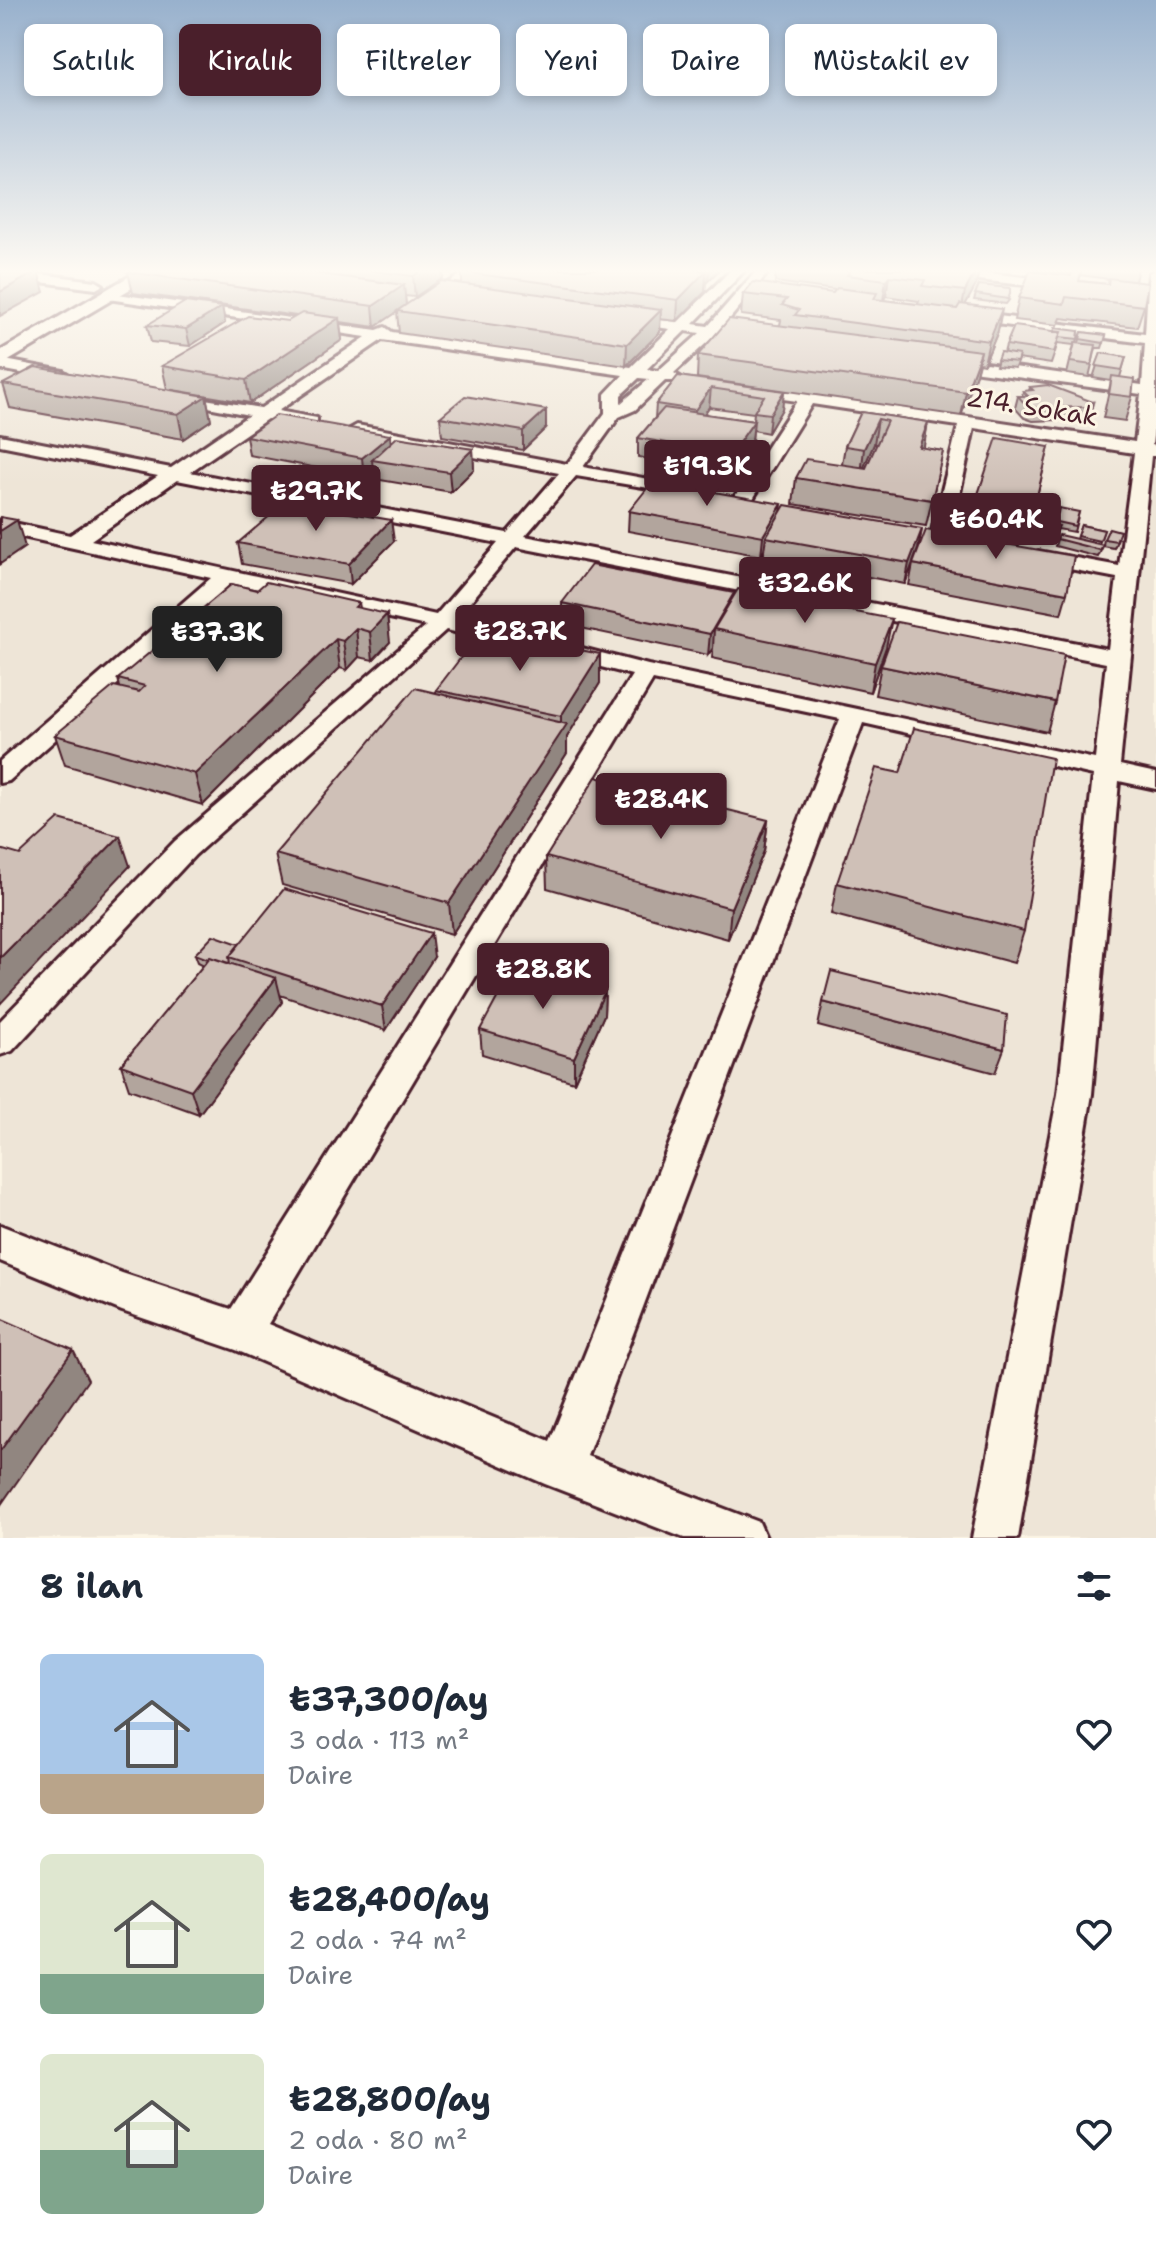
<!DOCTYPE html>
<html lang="tr">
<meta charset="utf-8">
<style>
:root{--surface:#fff;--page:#f6f6f7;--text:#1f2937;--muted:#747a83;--accent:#4a1f2b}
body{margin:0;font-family:"Shantell Sans",sans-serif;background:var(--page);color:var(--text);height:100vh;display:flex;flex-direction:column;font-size:30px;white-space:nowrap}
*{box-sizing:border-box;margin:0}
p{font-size:26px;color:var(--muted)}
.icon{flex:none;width:44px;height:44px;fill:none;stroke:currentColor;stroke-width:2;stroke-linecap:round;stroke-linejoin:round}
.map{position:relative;height:1538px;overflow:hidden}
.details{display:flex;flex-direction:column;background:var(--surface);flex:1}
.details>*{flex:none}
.guide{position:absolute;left:24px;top:24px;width:1108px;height:72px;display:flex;gap:16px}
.price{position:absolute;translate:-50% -68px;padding:0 18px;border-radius:8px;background:var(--accent);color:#fff;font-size:26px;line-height:52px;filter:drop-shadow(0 2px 4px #0008)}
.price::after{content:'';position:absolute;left:50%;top:48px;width:24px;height:18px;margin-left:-12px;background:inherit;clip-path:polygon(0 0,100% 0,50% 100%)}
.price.on{background:#222;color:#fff}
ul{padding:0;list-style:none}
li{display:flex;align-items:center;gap:24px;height:200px;padding:0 40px}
li span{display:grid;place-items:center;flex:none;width:224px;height:160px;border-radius:12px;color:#555}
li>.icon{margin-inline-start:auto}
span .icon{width:96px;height:96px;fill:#fffc;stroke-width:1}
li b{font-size:34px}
h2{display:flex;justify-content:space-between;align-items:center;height:96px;padding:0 40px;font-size:34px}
.chip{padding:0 28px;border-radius:12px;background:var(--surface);box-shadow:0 4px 12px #0003;font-size:28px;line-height:72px}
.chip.on{background:var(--accent);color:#fff}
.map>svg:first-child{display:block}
.built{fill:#eee5d7}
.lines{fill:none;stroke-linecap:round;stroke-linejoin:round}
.street-casing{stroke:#4a1f2b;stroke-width:6}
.secondary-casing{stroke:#4a1f2b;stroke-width:6}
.street{fill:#fcf5e5;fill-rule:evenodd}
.secondary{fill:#fcf5e5;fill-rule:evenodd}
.wall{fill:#b2a59d;stroke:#4a1f2b;stroke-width:2;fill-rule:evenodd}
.shaded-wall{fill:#918680;stroke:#4a1f2b;stroke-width:2}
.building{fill:#cfc0b7;stroke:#4a1f2b;stroke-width:2}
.labels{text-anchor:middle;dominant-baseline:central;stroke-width:6;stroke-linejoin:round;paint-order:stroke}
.far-street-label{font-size:26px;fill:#4a1f2b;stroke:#fcf5e5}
</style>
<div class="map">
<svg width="1156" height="1538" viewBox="0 0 1156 1538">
<rect width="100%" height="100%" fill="#fcf5e5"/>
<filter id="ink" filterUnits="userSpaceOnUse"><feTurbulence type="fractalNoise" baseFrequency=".0125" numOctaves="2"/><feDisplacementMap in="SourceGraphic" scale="16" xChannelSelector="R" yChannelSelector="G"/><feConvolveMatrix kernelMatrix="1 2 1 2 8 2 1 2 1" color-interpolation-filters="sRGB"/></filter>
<g filter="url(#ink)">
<!-- built -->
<path class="built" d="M0,269H1156V1538H0Z"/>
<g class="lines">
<!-- street casing -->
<g class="street-casing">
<path id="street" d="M0,269L96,281L103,285L96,289L0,277Z
M469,269H484L433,306H423V300Z
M732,269H746L693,324L708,326L758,269H771L722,328L727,329V335H715L674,373L682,378L680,381H665L635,410L619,417L583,467L692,487V495L576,476L525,536L1108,649L1117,578L1038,563L1028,557L1038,551L1119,566L1134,453L974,428L950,539L940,545L930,539L958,426L812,404L751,502L741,508L731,502L797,401L748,394L740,389L748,384L1135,442L1141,394L943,367L935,362L943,357L1142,385L1145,343L965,320L958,316L965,312L1145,334L1149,273L1156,269V410L1152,445L1156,446V456H1151L1120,765L1156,773V789L1119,781L1092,1094L1018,1538H972L1058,1094L1093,775L863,723L587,1456L759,1522L766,1538H684L545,1484L236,1350L122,1311L0,1261V1225L122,1273L231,1309L632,675L558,656L555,651L558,646L566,644L648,665L1095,759L1106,663L516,547L456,619L524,634L527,639L524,644L516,646L446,630L195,855L12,1051L0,1055V1021L175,841L426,626L231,583L9,781L0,783V761L211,578L0,532V520L70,535L158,476L0,445V435L171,468L249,415L167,399V393L261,408L366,337L108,299L103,298V292L377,330L385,327L392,332L631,367L670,329L621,322V316L678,322ZM685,331L700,333L658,371L647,369ZM382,340L623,375L605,394V413L567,464L357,425L348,430L357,435L559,473L507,533L190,472L267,419L317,426V418L278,411ZM639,378L649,379L621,403V395ZM177,480L498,543L436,615L91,540ZM653,680L840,719L550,1441L268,1324Z
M908,269H952L1062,281L1069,285L1062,289L914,273Z
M0,359L63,371L71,376L63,381L0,369Z"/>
</g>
<!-- secondary casing -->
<g class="secondary-casing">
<path id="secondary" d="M142,269H164L0,366V351Z"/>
</g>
<!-- street -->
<use href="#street" class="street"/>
<!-- secondary -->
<use href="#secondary" class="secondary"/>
</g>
<!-- wall -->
<path class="wall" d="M134,269H442L443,278L415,297L405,296L406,305L462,284V272L466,269H720L708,281H706L705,292L677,321L660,319V332L626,366L399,333L397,312L375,327L340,322L342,340L250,403L167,389L162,366L288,321L297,316L133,293L128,272Z
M776,269H979L976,285L965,304L998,331L984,364L979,363L976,374L961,416L697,378L698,355L780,325L781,320L741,315L743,294L833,293L835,290L775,282ZM886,296L919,301L918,304L883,300Z
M1024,269H1138L1135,281L1144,306L1137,327L1061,318L1058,325L1014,320L1019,298L1071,274ZM1080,275L1109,279L1108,284L1079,281Z
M979,285L1009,300L1006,304L974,300Z
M222,307L225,323L190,346L151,342L147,325Z
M1079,331L1077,343H1079L1082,332L1106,335L1102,348H1096L1089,377L1067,374L1074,345L1058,343L1051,364L1018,359L1015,368L996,366L1000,352L1004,353L1006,345Z
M1101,353L1126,357L1120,377L1132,397L1125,421L1103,418L1111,381L1093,378Z
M678,376L784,391L782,409L768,433L753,430L752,440L730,473L638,457V438L655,418L656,404ZM709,407L754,413L753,421L704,414Z
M3,384L206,396L211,420L183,439L10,408Z
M1030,387L1093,402L1090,415L1083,419L1033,421L1024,418L1015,408L1018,396H1022L1023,391H1029Z
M861,412L928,422L923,448L943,451L926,526L793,504L796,478L842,464L845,446ZM874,444H877L866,468L863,467Z
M440,417L546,428L523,450L442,436Z
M246,436L391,443L473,449L474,469L451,492L374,479L373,470L364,477L249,455Z
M1049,447L1027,536L970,526L974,506Z
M629,511H781L922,529L918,549L905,584L764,557V550L761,556L628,531Z
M1050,511L1058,513L1079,512L1074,532L1058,529L1052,541L1035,538L1037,531L1046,523Z
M1081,525L1104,530L1099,544L1103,545L1104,539L1118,538L1114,548L1103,546L1098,557L1055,546L1057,539H1076Z
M394,541L351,584L242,564L238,543Z
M913,564L1067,593L1061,614L909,585Z
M257,590L359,603L360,608L390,642L373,660L359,657L347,670L340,668L203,805L65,765L55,735L120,687L118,679Z
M562,603L886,647L870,692L712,658L713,648L708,655L562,624Z
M600,654V683L567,737V753L452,934L282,885L275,854L436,693V690Z
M881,666L1055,702L1047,732L875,695Z
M900,773L1024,931L1014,963L831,914L837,883Z
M768,820L764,851L728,939L547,888L546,857Z
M239,944L434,957L386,1030L280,995L282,1002L199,1114L129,1089L121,1065L204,965L198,962L195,954Z
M605,991L604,1015L574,1082L482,1054L480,1030Z
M823,1002L1004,1049L995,1073L818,1026Z"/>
<!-- shaded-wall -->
<path class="shaded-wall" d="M424,269H442L443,278L415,297L413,276Z
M709,269H720L708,281Z
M977,269H979L976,285L961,313L965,291Z
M38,271L44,292L0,316V292Z
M706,271L705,292L677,321L678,300Z
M889,276L886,296L883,301L886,280Z
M404,285L406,306L375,327L373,306Z
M222,307L225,323L190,346L186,329Z
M1002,309L998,331L984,364L989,341Z
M661,310L660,332L626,366L627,344Z
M339,318L342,340L250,403L246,380Z
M981,351L976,374L961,416L966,392Z
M711,388L709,407L694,428L695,410Z
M784,391L782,409L768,433L770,414Z
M206,396L211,420L183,439L178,414Z
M1093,402L1090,415L1083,419L1086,407Z
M546,410V428L523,450V431Z
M878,419L874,444L861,474L864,449Z
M754,421L752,440L730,473L731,454Z
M928,422L924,446L914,472L919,447Z
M390,435L392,454L372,460L373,470L364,477L362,458Z
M473,449L474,469L451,492L449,472Z
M782,504L780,524L766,537L764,550L761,556L763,536Z
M17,520L25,547L0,564V531Z
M391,520L394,541L351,584L349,564Z
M922,529L918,549L905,584L909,563Z
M734,593L714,629L713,648L708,655L710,634Z
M387,614L390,642L373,660L370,632Z
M892,619L886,647L870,692L875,663Z
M356,628L359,657L347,670L343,641Z
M336,639L340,668L203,805L195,774Z
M600,654V683L567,737V753L452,934L449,903L561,732V716Z
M768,820L764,851L728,939L731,908Z
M120,836L130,866L0,1004V958Z
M431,933L434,957L386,1030L382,1006Z
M276,978L282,1002L199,1114L191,1090Z
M605,991L604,1015L574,1082V1058Z
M73,1350L88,1380L0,1506V1451Z"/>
<!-- building -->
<path class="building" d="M0,269H15L38,271L0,292Z
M134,269H282L404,285L373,306L128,272Z
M358,269H424L413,276Z
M466,269H689L706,271L678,300L462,272Z
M836,269H977L965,291L922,286L925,280L889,276L886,280L847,275L850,271Z
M1030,271L1071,276L1072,271L1081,272L1079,281L1108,284L1109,278L1148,283L1144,306L1066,297L1064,304L1019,298Z
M441,281L661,310L627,344L397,311Z
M753,282L833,293L837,288L877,293L874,299L957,309L960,304L1002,309L989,341L795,315L799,310L782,305L787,299L743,294Z
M979,285L1010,288V294L1008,299L975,294Z
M185,302L222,307L186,329L147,325Z
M302,313L339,318L246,380L162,366L248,316L288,321Z
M729,319L981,351L966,392L698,355Z
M1014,326L1061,332L1054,352L1006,345Z
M1055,328L1079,331L1078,339L1059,337L1061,332H1054Z
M1082,332L1106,335L1104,343L1080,339Z
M1075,343L1096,345L1092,365L1070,362Z
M1000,352L1019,355L1017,362L997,360Z
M1101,353L1126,357L1122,370L1096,366Z
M35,367L206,396L178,414L3,384Z
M678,376L784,391L770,414L754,412L764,396L711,388L695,410L656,404Z
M1112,376L1134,379L1132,397L1109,394Z
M1048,385L1093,402L1086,407L1036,408L1027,406L1018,396H1028L1023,391L1033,390L1030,387Z
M465,396L546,410L523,431L440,417Z
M664,408L754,421L731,454L638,438Z
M861,412L928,422L919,447L943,451L932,500L796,478L806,459L866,468L887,421L878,419L864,449L845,446Z
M276,415L390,435L362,458L246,436Z
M397,437L473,449L449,472L372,460Z
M997,438L1049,447L1032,516L974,506Z
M653,481L782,504L763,536L629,511Z
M286,502L391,520L349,564L238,543Z
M785,505L922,529L909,563L766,537Z
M1059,508L1079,512L1075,526L1047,520L1050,511L1058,513Z
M0,517L17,520L0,531Z
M1042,522L1059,526L1054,535L1037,531Z
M1081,525L1104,530L1100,541L1077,536Z
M1109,528L1120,531L1116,541L1104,539Z
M926,530L1074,556L1067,593L913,564Z
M1059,535L1103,545L1100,550L1057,539Z
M591,565L734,593L710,634L562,603Z
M266,582L359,603L355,607L387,614L370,632L356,628L343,641L336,639L195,774L55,735L114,686L139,692L145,686L118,679L232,584L257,590Z
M738,589L892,619L875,663L714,629Z
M897,622L1064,655L1055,702L881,666Z
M482,630L600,654L561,716L436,690Z
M415,688L567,724L449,903L275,854Z
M914,728L1052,758L1024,931L837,883L876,768L900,773Z
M596,777L768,820L731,908L546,857Z
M59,819L120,836L0,958V849L20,855Z
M284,889L431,933L382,1006L229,957Z
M213,935L239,944L229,957L230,964L210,957L208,959L195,954Z
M210,957L276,978L191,1090L121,1065Z
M515,965L605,991L574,1058L480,1030Z
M831,971L1007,1015L1004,1049L823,1002Z
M0,1318L73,1350L0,1451Z"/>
</g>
<!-- sky -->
<linearGradient id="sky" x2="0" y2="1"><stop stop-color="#98b1cd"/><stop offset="0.56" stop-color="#fefaf3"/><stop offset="1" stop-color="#fefaf3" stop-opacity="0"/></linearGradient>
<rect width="1156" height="484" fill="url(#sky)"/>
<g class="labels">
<!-- far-street labels -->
<g class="far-street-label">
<text transform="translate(1032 406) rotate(9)">214. Sokak</text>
</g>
</g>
</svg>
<b class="price" style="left:707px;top:508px">₺19.3K</b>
<b class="price" style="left:316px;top:533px">₺29.7K</b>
<b class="price" style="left:996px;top:561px">₺60.4K</b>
<b class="price" style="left:805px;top:625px">₺32.6K</b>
<b class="price" style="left:520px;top:673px">₺28.7K</b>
<b class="price on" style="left:217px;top:674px">₺37.3K</b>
<b class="price" style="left:661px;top:841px">₺28.4K</b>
<b class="price" style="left:543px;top:1011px">₺28.8K</b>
<div class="guide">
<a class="chip">Satılık</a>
<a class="chip on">Kiralık</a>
<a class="chip">Filtreler</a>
<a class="chip">Yeni</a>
<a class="chip">Daire</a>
<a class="chip">Müstakil ev</a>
</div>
</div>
<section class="details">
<h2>8 ilan<svg class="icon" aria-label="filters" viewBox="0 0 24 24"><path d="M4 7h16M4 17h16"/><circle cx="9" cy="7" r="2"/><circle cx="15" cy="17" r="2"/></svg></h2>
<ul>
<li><span style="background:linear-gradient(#a9c7e8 75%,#b9a48a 0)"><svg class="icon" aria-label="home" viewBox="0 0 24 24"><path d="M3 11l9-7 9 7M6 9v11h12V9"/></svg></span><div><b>₺37,300/ay</b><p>3 oda · 113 m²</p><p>Daire</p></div><svg class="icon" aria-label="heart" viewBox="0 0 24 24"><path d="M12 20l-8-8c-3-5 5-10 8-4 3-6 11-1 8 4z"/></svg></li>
<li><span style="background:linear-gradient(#dfe7d0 75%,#7fa58c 0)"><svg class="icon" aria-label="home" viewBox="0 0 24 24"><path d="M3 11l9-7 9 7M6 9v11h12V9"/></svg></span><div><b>₺28,400/ay</b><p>2 oda · 74 m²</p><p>Daire</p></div><svg class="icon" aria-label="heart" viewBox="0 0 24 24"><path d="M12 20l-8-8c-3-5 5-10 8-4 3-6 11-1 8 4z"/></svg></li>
<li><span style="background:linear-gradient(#dfe7d0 60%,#7fa58c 0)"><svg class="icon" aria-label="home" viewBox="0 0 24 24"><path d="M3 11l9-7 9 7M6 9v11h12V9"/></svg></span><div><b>₺28,800/ay</b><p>2 oda · 80 m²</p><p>Daire</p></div><svg class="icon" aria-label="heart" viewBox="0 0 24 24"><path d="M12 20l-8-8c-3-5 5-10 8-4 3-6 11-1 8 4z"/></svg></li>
</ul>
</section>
